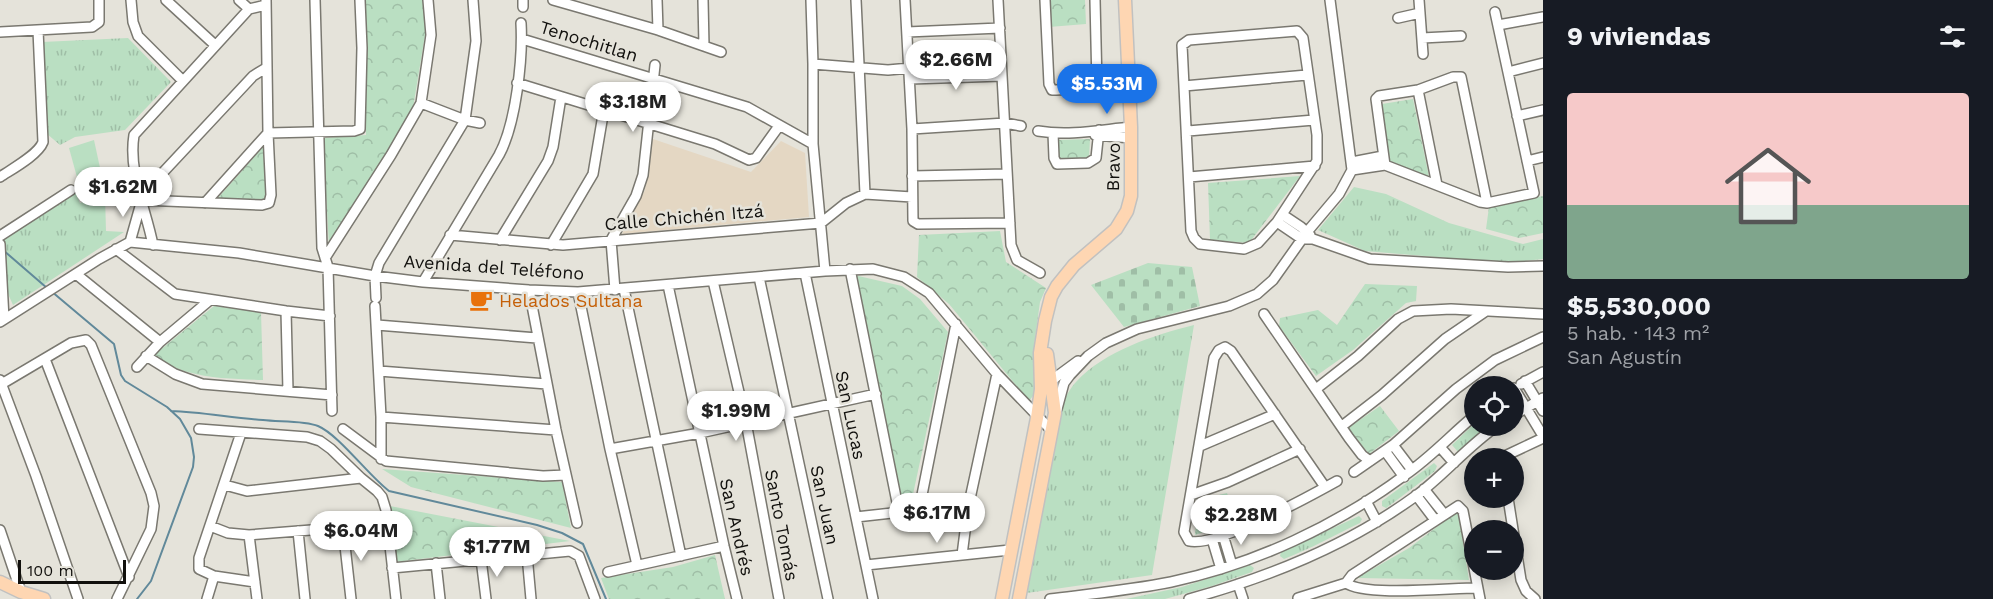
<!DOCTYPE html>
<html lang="es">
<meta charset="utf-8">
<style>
:root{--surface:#171b24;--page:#20242c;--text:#f1f3f6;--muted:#9ea1a6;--line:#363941;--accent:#1a73e8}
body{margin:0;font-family:"Work Sans",sans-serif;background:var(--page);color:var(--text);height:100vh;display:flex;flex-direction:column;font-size:22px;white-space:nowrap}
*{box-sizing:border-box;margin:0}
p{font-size:20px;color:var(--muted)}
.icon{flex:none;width:33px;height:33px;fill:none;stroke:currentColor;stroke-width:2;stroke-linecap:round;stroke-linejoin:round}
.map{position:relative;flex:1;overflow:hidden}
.sheet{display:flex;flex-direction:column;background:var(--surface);width:450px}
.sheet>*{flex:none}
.controls{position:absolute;left:1464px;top:376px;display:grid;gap:12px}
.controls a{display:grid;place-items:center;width:60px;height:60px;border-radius:50%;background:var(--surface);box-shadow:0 3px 15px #0003;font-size:30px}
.scale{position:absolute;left:18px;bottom:15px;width:108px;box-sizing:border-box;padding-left:6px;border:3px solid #11100d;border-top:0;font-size:16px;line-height:21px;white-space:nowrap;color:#11100d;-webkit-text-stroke:4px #e5e3da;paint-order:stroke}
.price{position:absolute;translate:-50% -51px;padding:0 14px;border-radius:21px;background:#fff;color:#222;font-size:20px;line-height:39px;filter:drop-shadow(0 2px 3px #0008)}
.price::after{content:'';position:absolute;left:50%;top:36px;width:18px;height:14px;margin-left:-9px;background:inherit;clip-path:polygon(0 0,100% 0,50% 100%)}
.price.selected{background:var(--accent);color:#fff}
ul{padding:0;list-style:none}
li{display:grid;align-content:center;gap:12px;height:318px;padding:0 24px}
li+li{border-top:2px solid var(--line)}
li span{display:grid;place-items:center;height:186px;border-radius:6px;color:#555}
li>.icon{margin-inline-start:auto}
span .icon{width:108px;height:108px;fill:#fffc;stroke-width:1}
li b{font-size:26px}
h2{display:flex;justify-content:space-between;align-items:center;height:72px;padding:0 24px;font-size:26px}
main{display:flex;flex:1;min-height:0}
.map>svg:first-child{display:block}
.education{fill:#e4d7c3}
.grass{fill:url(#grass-tufts)}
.cemetery{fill:url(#cemetery-stones)}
.park{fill:url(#park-crowns)}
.garden{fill:#badfc2}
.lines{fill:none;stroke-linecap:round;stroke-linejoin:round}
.stream{stroke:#61899a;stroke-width:2}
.minor-casing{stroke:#7a7870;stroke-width:12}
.major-casing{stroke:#c1c1c0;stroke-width:15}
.minor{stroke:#fff;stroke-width:9}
.major{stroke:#fed6b2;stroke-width:12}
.labels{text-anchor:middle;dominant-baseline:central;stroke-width:5;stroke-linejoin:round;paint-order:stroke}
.street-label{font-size:18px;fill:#11100d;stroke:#e5e3da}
.food-label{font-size:18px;fill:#c56008;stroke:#e5e3da;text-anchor:start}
</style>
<main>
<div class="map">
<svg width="1543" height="599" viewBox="0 0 1543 599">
<defs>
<pattern id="grass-tufts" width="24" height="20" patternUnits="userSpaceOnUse" patternTransform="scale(1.5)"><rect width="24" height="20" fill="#badfc2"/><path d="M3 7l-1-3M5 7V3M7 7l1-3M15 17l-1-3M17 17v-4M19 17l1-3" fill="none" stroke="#9fbea6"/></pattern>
<pattern id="cemetery-stones" width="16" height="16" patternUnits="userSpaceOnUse" patternTransform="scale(1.5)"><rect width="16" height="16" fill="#badfc2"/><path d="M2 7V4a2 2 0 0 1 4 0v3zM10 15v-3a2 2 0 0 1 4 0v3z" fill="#9fbea6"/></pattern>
<pattern id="park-crowns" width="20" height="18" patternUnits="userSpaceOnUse" patternTransform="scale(1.5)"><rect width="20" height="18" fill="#badfc2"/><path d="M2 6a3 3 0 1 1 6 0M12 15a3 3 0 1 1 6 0" fill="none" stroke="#9fbea6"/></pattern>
</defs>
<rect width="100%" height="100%" fill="#e5e3da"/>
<!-- education -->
<path class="education" d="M650,138L751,172L781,141L805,153L809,217L622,234L645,190Z"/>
<!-- grass -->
<path class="grass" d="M128,38L171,82L125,130L75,137L60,145L46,133L42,42Z
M1354,187L1386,194L1449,223L1523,244L1543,239V259L1506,263L1365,251L1318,230Z
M76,193L80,203L105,195L106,231L124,232L13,305L5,287L3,240Z
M1194,325L1152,575L1020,594L1063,401C1067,395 1071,387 1076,382C1104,351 1154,335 1194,325Z
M1474,424V426H1487L1459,453L1452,445Z
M1434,463L1437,466L1435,471L1393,503L1386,508L1382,506V501Z
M1359,516L1362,519L1360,523C1335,535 1310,549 1284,559L1280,556L1281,552Z
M1250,565L1254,568L1252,572L1212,586L1165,599H1126L1182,587Z"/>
<!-- cemetery -->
<path class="cemetery" d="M1148,263L1192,267L1200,306L1124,327L1091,285Z"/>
<!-- park -->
<path class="park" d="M366,0H423L426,29L413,108L329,246L323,142L324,138L366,135Z
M1048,0H1085L1086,24L1049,27Z
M1413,99L1429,177L1390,161L1382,104Z
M1090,139L1089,159L1059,161L1057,140Z
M263,147L266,200L217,199Z
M1300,176L1249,243L1210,240L1208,183Z
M1543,196V233L1519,238L1486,229L1489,207Z
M1000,231L1006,262L1046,288L1040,302L1034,346L1036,392L1029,401L949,304L917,277L919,235Z
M854,275L902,286L920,299L948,332L910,508H904Z
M1365,284L1417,286L1416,301L1406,303L1353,350L1316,376L1279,326L1280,318L1318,310L1337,325Z
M214,306L261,312L263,380C238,379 211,379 188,372C175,369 165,362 154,355Z
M1380,406L1399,431L1369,454L1348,428Z
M382,469L562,482L571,528L411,487Z
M1227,493L1237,521L1195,535L1198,500Z
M390,506L570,541L395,562Z
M1458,511L1469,580L1357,578L1409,548Z
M715,555L725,599H609L601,578L673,567Z"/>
<!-- garden -->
<path class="garden" d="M94,140L105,191L83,199L69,148Z"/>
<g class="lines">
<!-- stream -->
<path class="stream" d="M3,250L47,288
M51,291L114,344L121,375L125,381L167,407L180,419L191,438L194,457L193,467L151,581L137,599
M171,411C202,412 232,418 263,420C278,422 304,420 318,426C339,435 368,475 389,491L537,525L562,533L583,544L606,599"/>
<!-- minor casing -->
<g class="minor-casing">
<path id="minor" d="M131,0L133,22L138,36L183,81
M166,0L215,45
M239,0L249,9
M315,0L322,248L328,267L332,411
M523,0V7
M553,0L658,30L721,52
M657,0L658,30
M703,0L704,46
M811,0L813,64V144L825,271
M856,0L865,194
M905,0L912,129L913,221L918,224L1010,223
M998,0L1011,245L1017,260L1040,273
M1045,0L1049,84L1052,90H1056L1092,88L1097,85L1095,0
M1419,0L1423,54
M1398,18L1420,13
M1498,25L1543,17
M1297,31L1303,38L1317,135V161L1277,222L1258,243L1244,249L1200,244L1194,238L1191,231L1182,45L1189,40Z
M0,32L92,27L99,22V0
M907,32L1000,28
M1422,38L1461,36
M522,39L747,107L813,144
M813,64L888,70L910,68
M1508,72L1543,63
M910,79L1002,76
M517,83L715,144L749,160L756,158L779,126
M1184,86L1307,75
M1418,90L1437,185
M421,103L465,120L480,123
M1517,116L1543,110
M912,129L1005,123L1021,126
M1038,131C1070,136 1099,130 1131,127
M1188,131L1314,120
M1053,133L1054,158L1057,164L1088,163L1096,158L1099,130
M1095,135L1131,138
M1527,161L1543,157
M1352,162L1383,156
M1352,170L1385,165
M912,176L1007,174
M0,177C12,169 38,155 43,142L38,30
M1189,177L1315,166
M140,197L253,76L266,68
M142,200L262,205L269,203L271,195L268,133L266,0
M205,203L268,133L354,131L360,129L362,48L360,0
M1487,203L1461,77H1453L1418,90L1379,96L1376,99L1385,165L1480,202L1487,203L1534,193L1495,12
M1283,215L1301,227L1310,235
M1277,222L1302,239H1313L1370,259L1508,267L1543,266
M450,235L563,245L821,223L846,203L865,194L912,197
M0,236L71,190
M500,240L548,161L553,147L561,97
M130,242L141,203
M0,244L4,319
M153,245C146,209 128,172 134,135L249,9L266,5
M551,245L593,174L604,109
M116,249L175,294L286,311L330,316
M325,258L391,155L421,103L431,35L428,0
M850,269L899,512
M805,273L873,599
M76,274L160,342
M759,277L828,599
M713,281L746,422L779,599
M423,282L499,155C516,124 523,58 521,23
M668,285L724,546L737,599
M624,289L681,556
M529,290L556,430L577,523
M615,290L611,240L636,196L643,175L655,65
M578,292L610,449L637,565
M376,298L375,276L379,263L465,120L476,41L473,0
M375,306L381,417V459
M286,311L288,391
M1264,314L1349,438L1362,455L1370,461
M0,322L99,259L130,242L239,253L375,276L423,282L529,290L578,292L825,271L873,269L904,277L929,293L997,374L1051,430
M377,325L537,338
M146,356L175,374L202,384L332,395
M45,359L129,577
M137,367L160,342L210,300
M379,371L547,384
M0,380L36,476L78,599
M1525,381L1543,411
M1048,383L1078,361
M1521,384L1543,372
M0,385L71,343L86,340L91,345L151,493L154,506L151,529L117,599
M1514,388L1543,436
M1316,389L1358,356L1398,319L1413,311L1451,309L1543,314
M1057,409L1064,383L1070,375L1088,356L1106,343L1137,329L1229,306L1257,294L1273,280L1307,232L1339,194L1352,170L1330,0
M1514,415L1543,398
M381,417L556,430
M1342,426L1382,395L1445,339L1486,311
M199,429L307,437L320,441L331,449L361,478L377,491L382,497L386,510L396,599
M343,429L386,461L543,476L566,475
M241,433L199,558V569L214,576L255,582
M1393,445L1412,470
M1200,446L1275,414
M1440,447L1454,463
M610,449L700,433L876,394
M1385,451L1404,477
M1503,459L1507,455L1543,438
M1354,472L1393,445L1456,389L1495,360L1543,337
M225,485L247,491L361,478
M1325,487L1231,351L1225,347L1219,350L1214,358L1184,532L1189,541C1216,548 1310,496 1337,481
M1424,489L1444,514
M1191,495L1228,482L1300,449
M1416,495L1435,520
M1508,498L1521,580L1526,591L1535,599
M1366,501L1377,522
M919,510L956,324
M856,517L919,510L968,508
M210,526L228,533L249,535L387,524
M343,528L351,599
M0,530L21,592
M298,531L305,599
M249,535L257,599
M1223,535L1232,565
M1212,539L1221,569
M527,555L531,599
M962,555L968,508L997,374
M481,559L486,599
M436,563L440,599
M866,565L1010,550
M392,568L570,551L579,556L595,599
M608,572L724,546
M1346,583C1365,597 1449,588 1477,588
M1238,584L1243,599
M1298,598L1346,583L1352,575L1458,506L1463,511L1480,599
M207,599L214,576
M1050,599C1090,594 1131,590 1171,582C1255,564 1336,526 1405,475C1430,458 1451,435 1474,416
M1189,599C1270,577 1349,545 1417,495C1445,474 1468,446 1497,426"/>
</g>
<!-- major casing -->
<g class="major-casing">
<path id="major" d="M0,582L21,592L44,599
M1002,599L1037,418L1041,389L1040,353L1045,321L1051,297L1057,286L1074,265L1116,229L1127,211L1131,196V127L1125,0
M1019,599L1055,413L1047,354"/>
</g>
<!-- minor -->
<use href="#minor" class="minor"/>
<!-- major -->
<use href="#major" class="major"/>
</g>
<!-- icons -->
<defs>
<g id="cafe-bare" transform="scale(1.8)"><path d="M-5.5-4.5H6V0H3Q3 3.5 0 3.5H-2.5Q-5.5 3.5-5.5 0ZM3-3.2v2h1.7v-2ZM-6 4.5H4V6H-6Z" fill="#e8710a" stroke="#e5e3da" stroke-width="2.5" paint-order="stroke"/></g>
</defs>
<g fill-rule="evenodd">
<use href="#cafe-bare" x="481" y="300"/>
</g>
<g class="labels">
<!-- street labels -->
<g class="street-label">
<text transform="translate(589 41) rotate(17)">Tenochitlan</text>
<text transform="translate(1113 167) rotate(-89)">Bravo</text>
<text transform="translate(684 217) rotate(-5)">Calle Chichén Itzá</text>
<text transform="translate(494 267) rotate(4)">Avenida del Teléfono</text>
<text transform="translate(851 415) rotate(78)">San Lucas</text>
<text transform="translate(825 505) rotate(78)">San Juan</text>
<text transform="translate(782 525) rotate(79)">Santo Tomás</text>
<text transform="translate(737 527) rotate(77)">San Andrés</text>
</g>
<!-- food labels -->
<g class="food-label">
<text x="499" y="300">Helados Sultana</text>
</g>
</g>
</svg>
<div class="controls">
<a><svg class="icon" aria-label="locate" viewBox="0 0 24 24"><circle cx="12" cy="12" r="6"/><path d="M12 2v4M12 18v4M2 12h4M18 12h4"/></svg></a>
<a>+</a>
<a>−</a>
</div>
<div class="scale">100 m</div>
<b class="price" style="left:956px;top:91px">$2.66M</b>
<b class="price selected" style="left:1107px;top:115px">$5.53M</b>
<b class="price" style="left:633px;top:133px">$3.18M</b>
<b class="price" style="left:123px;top:218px">$1.62M</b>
<b class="price" style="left:736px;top:442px">$1.99M</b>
<b class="price" style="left:937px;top:544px">$6.17M</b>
<b class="price" style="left:1241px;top:546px">$2.28M</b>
<b class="price" style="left:361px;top:562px">$6.04M</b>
<b class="price" style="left:497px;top:578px">$1.77M</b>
</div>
<section class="sheet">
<h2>9 viviendas<svg class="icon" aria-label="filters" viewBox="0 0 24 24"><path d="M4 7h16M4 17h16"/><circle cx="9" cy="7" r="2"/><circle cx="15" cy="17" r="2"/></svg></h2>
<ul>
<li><span style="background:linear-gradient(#f6c9c9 60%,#7fa58c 0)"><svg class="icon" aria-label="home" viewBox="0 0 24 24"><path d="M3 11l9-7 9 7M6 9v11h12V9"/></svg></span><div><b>$5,530,000</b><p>5 hab. · 143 m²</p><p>San Agustín</p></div></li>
</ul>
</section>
</main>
